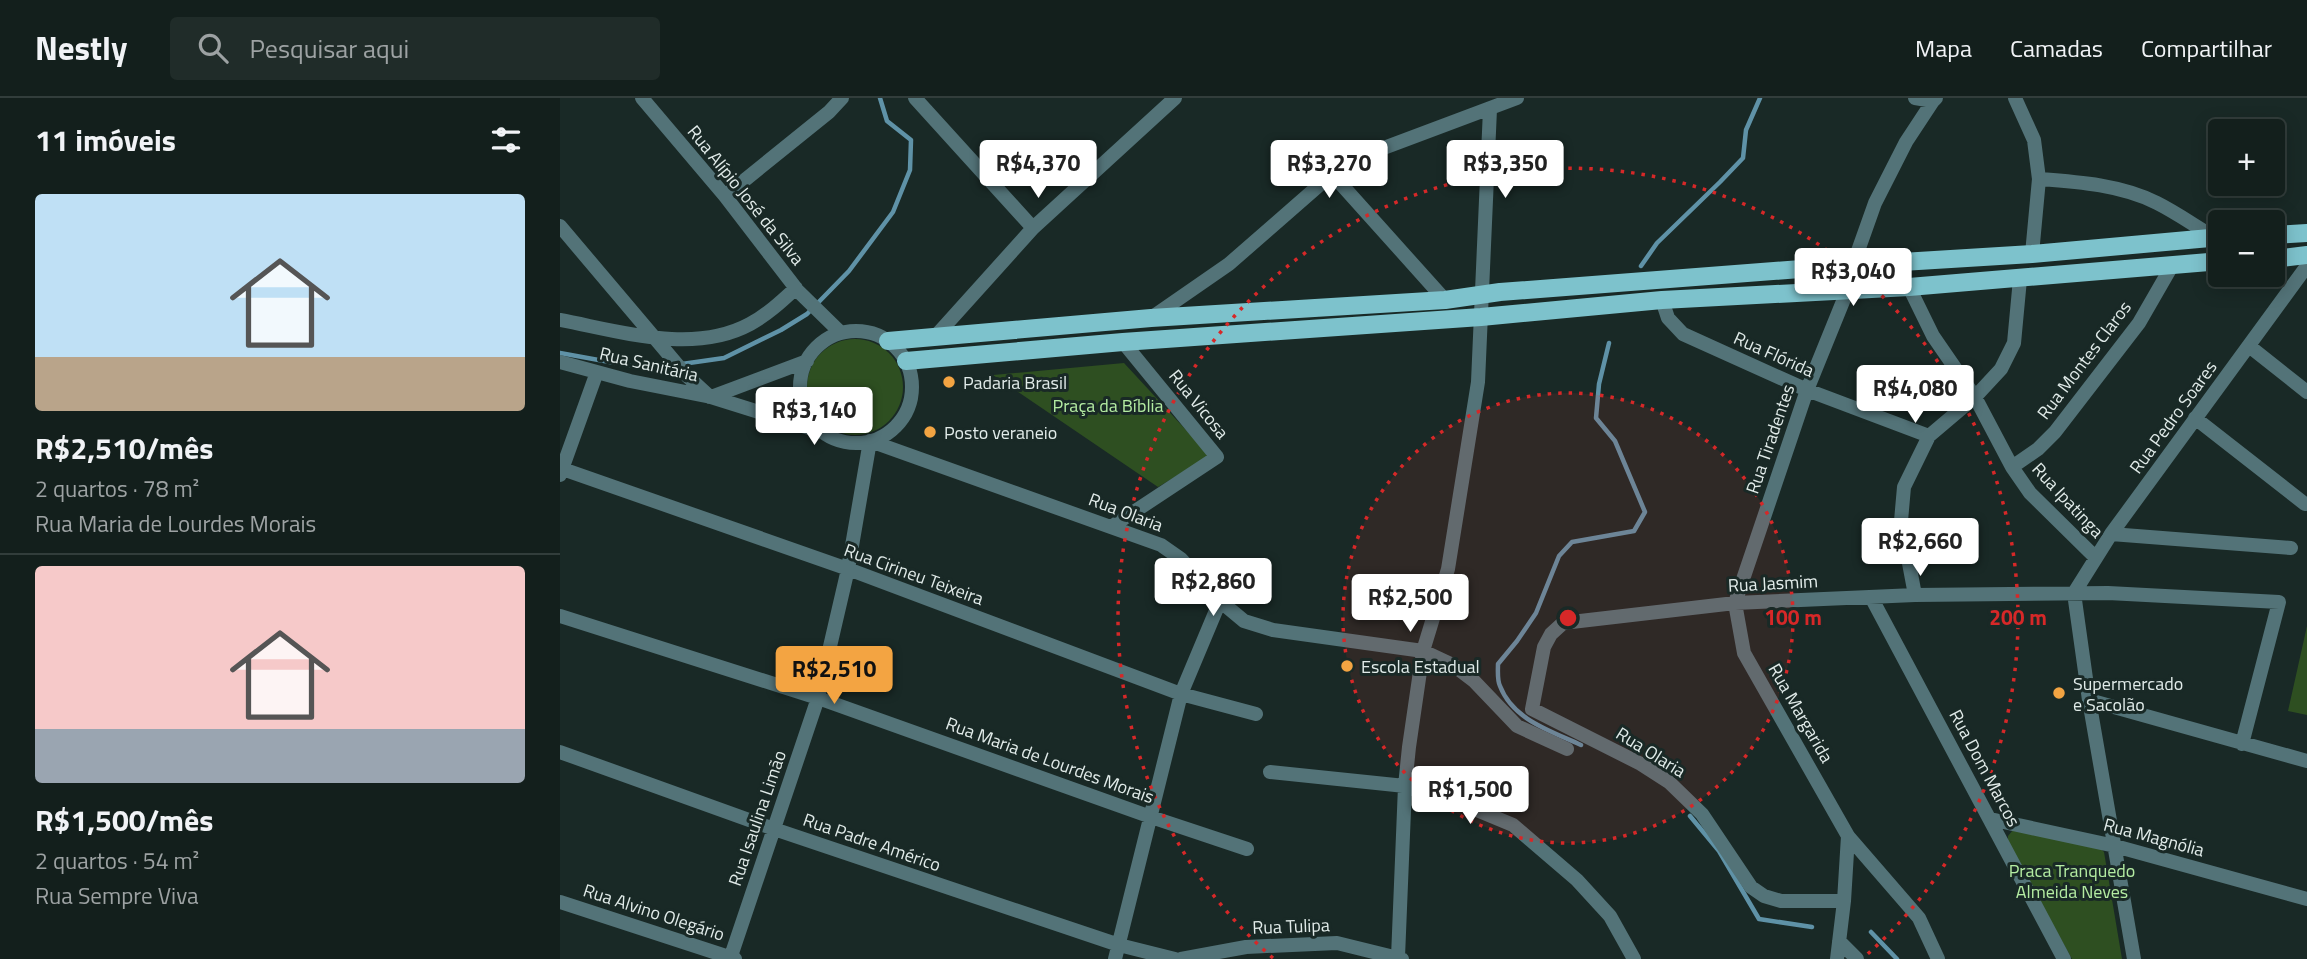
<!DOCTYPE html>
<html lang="pt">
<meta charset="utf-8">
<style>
:root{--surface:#131f1c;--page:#202c29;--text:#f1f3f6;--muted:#9da2a3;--line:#323d3b;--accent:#f3a442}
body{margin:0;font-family:"Titillium Web",sans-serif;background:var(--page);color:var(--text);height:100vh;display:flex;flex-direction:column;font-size:26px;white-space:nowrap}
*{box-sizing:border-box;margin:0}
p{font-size:23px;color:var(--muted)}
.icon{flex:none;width:38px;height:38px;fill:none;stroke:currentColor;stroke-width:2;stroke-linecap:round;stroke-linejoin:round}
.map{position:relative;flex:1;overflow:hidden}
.panel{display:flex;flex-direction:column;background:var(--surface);width:560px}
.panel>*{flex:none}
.controls{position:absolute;left:1648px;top:21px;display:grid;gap:14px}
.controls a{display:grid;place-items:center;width:77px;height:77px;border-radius:7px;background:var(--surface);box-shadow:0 4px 18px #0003,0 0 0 2px var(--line);font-size:35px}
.price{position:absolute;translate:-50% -60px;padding:0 16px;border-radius:7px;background:#fff;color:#222;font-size:23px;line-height:46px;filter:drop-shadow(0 2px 4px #0008)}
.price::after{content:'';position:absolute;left:50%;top:42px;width:21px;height:16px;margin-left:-10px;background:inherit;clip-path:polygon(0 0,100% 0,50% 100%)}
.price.selected{background:var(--accent);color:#111}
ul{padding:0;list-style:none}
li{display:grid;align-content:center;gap:14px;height:371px;padding:0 35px}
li+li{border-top:2px solid var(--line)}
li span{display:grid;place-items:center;height:217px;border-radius:7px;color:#555}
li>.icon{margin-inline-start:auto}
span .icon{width:126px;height:126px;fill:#fffc;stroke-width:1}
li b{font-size:30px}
h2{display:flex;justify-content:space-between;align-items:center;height:84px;padding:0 35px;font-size:30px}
header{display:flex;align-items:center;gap:42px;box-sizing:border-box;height:98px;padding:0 35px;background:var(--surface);border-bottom:2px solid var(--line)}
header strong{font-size:33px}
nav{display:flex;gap:38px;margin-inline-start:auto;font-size:24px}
.search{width:490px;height:63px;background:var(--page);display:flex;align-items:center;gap:18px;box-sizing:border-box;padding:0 24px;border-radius:7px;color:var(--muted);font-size:26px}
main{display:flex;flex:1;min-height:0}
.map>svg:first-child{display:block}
.green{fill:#2e4f21}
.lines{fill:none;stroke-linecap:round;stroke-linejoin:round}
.stream{stroke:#5f92a7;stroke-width:4.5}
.minor{stroke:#537378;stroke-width:14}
.major{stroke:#7dc2cc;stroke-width:18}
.ring{fill:none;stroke:#d62828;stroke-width:3.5;stroke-dasharray:3.5 7}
.poi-dot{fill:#f3a442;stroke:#192926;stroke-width:2.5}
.labels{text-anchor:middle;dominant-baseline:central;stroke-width:6;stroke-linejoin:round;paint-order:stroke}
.street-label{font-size:18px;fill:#e1ebe9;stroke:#192926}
.poi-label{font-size:18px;fill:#e1ebe9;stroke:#192926;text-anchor:start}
.park-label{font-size:18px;fill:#b4eca2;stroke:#192926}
.centre{fill:#d62828;stroke:#192926;stroke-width:3.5}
.ring-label{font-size:21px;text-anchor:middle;font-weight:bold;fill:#d62828;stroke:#192926;stroke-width:6;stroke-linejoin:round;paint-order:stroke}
</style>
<header>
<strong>Nestly</strong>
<div class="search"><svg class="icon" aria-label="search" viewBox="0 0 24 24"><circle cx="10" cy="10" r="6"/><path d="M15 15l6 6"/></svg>Pesquisar aqui</div>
<nav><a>Mapa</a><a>Camadas</a><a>Compartilhar</a></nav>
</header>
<main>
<section class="panel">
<h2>11 imóveis<svg class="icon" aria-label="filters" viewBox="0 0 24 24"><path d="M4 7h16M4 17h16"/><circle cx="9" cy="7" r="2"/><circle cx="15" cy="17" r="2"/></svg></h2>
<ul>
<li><span style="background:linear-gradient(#bfe0f5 75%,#b9a48a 0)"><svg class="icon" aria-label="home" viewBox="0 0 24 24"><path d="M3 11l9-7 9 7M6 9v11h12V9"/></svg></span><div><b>R$2,510/mês</b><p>2 quartos · 78 m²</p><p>Rua Maria de Lourdes Morais</p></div></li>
<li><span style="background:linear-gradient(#f6c9c9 75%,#9aa5b1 0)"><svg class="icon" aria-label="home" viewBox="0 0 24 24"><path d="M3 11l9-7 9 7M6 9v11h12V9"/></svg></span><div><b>R$1,500/mês</b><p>2 quartos · 54 m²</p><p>Rua Sempre Viva</p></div></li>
</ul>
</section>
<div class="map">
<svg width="1747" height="861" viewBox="0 0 1747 861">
<rect width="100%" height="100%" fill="#192926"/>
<!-- green -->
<path class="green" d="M247 289a48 48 0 1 1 96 0a48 48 0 1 1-96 0Z
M564,265L650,358L598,389L433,277Z
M1747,528V617L1728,613Z
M1453,732L1540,750L1544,754L1562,861H1512L1448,746V738Z"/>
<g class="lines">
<!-- stream -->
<path class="stream" d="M1081,168L1097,145L1160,84L1183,60L1186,32L1200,0
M0,255L88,271L113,267
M122,266L164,260L221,232L247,216L289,173L333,114L350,72L351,42L327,23L320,0
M1021,647C991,633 953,622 940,588C937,582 938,572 938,566L957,543L976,515L999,458L1012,444L1074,433L1085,414L1055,343L1036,320L1039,286L1049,245
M1130,718L1159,753L1199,821L1252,829
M1311,834L1337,861"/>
<!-- minor -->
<path class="minor" d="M82,0L165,98L238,193L281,235
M355,0L473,130
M1355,0L1373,3L1376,0
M1455,0L1474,42L1479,81L1472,156
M772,76L885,202
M1479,81C1519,84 1561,87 1597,105C1617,115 1635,128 1654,139
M165,98L269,14L282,0
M0,128L126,277L150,299
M1293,167L1315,105L1346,44L1373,3
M1349,189L1373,238L1415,299L1452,369L1470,395L1535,459
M1288,191L1247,292L1175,505L1184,555L1288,738L1359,820L1378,861
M1102,202L1108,220L1123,236L1247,292L1369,338
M591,220L669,166L772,76L805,57L957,0
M0,222C59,233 133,257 190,226C207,217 222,203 236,190
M240 289a56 56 0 1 1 112 0a56 56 0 1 1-112 0Z
M374,240L473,130L615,0
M1689,248L1747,294
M0,264L70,283L151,299L262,334
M151,299L247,263
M1635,320L1745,406
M1452,369L1478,351L1495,334L1579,225L1613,166
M0,370L288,471L621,596L696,616
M0,377L37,274
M551,429L657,359L563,244
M1551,436L1731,450
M1355,497L1341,423L1344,389L1369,338L1415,299L1441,271L1454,245L1460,181
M1311,499L1504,861
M0,518L258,600L591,719L687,751
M1529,602L1747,663
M0,654L214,731L559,847L615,861
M710,674L845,688L900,705L953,727L1017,782L1050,818L1074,861
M1430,721L1555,748L1747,801
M1284,803H1221L1204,798L1191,789L1142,716L1109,684L1081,666L972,611L984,549L991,536L1003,525L1175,505L1355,497L1548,495L1719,504L1682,646
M0,804L175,861
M1279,843L1297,861
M838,859L845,688L849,649L863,553L888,471L918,284L930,11
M170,861L258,600L288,471L310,343L601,447L621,461L660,503L684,523L713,532L863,553L893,567L914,583L957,628L1007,651
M555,861L621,596L660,503
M621,861L686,849L777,845L842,861
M1277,861L1284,803L1288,738
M1574,861L1529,602L1514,495L1551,436L1747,168"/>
<!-- major -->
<path class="major" d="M1713,137L1747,135
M1713,161L1747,157
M328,243L591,220L885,202L940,194L1293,167L1472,156L1661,139
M346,263L563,244L921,219L1102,202L1349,189L1661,163"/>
</g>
<!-- distance rings -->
<circle cx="1008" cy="520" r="225" fill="#d62828" fill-opacity=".12"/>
<g class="ring">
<circle cx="1008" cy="520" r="225"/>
<path d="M713 860A450 450 0 1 1 1303 860"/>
</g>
<!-- markers -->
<g class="poi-dot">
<circle cx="389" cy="284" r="7"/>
<circle cx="370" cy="334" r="7"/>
<circle cx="787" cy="568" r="7"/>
<circle cx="1499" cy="595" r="7"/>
</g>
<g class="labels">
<!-- street labels -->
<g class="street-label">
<text transform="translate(186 97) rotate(51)">Rua Alípio José da Silva</text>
<text transform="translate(1214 256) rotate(24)">Rua Flórida</text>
<text transform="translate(1524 262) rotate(-53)">Rua Montes Claros</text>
<text transform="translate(89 266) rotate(13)">Rua Sanitária</text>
<text transform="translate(639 306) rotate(51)">Rua Vicosa</text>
<text transform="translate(1613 319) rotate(-54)">Rua Pedro Soares</text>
<text transform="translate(1210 341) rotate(-71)">Rua Tiradentes</text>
<text transform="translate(1508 402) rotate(47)">Rua Ipatinga</text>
<text transform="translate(566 414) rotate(21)">Rua Olaria</text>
<text transform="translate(354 476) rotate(20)">Rua Cirineu Teixeira</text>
<text transform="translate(1213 485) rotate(-3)">Rua Jasmim</text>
<text transform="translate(1241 615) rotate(60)">Rua Margarida</text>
<text transform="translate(1091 654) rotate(32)">Rua Olaria</text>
<text transform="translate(490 662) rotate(20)">Rua Maria de Lourdes Morais</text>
<text transform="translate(1425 670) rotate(62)">Rua Dom Marcos</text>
<text transform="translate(197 720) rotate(-71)">Rua Isaulina Limão</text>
<text transform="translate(1594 739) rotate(15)">Rua Magnólia</text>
<text transform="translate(312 744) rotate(19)">Rua Padre Américo</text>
<text transform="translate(94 814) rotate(18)">Rua Alvino Olegário</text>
<text transform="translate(731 828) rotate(-2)">Rua Tulipa</text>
</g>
<!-- poi labels -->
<g class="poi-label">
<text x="403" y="284">Padaria Brasil</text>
<text x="384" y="334">Posto veraneio</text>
<text x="801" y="568">Escola Estadual</text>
<text x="1513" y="585">Supermercado<tspan x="1513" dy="21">e Sacolão</tspan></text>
</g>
<!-- park labels -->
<g class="park-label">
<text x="548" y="307">Praça da Bíblia</text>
<text x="1512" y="772">Praca Tranquedo<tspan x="1512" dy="21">Almeida Neves</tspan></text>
</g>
</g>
<circle cx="1008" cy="520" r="10" class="centre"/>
<g class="ring-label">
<text x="1233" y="527">100 m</text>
<text x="1458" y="527">200 m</text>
</g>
</svg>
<div class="controls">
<a>+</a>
<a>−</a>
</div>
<b class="price" style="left:478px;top:102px">R$4,370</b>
<b class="price" style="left:769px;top:102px">R$3,270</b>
<b class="price" style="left:945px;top:102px">R$3,350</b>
<b class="price" style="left:1293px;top:210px">R$3,040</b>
<b class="price" style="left:1355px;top:327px">R$4,080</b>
<b class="price" style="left:254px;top:349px">R$3,140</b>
<b class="price" style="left:1360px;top:480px">R$2,660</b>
<b class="price" style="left:653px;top:520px">R$2,860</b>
<b class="price" style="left:850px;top:536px">R$2,500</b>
<b class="price selected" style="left:274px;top:608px">R$2,510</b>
<b class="price" style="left:910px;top:728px">R$1,500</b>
</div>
</main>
